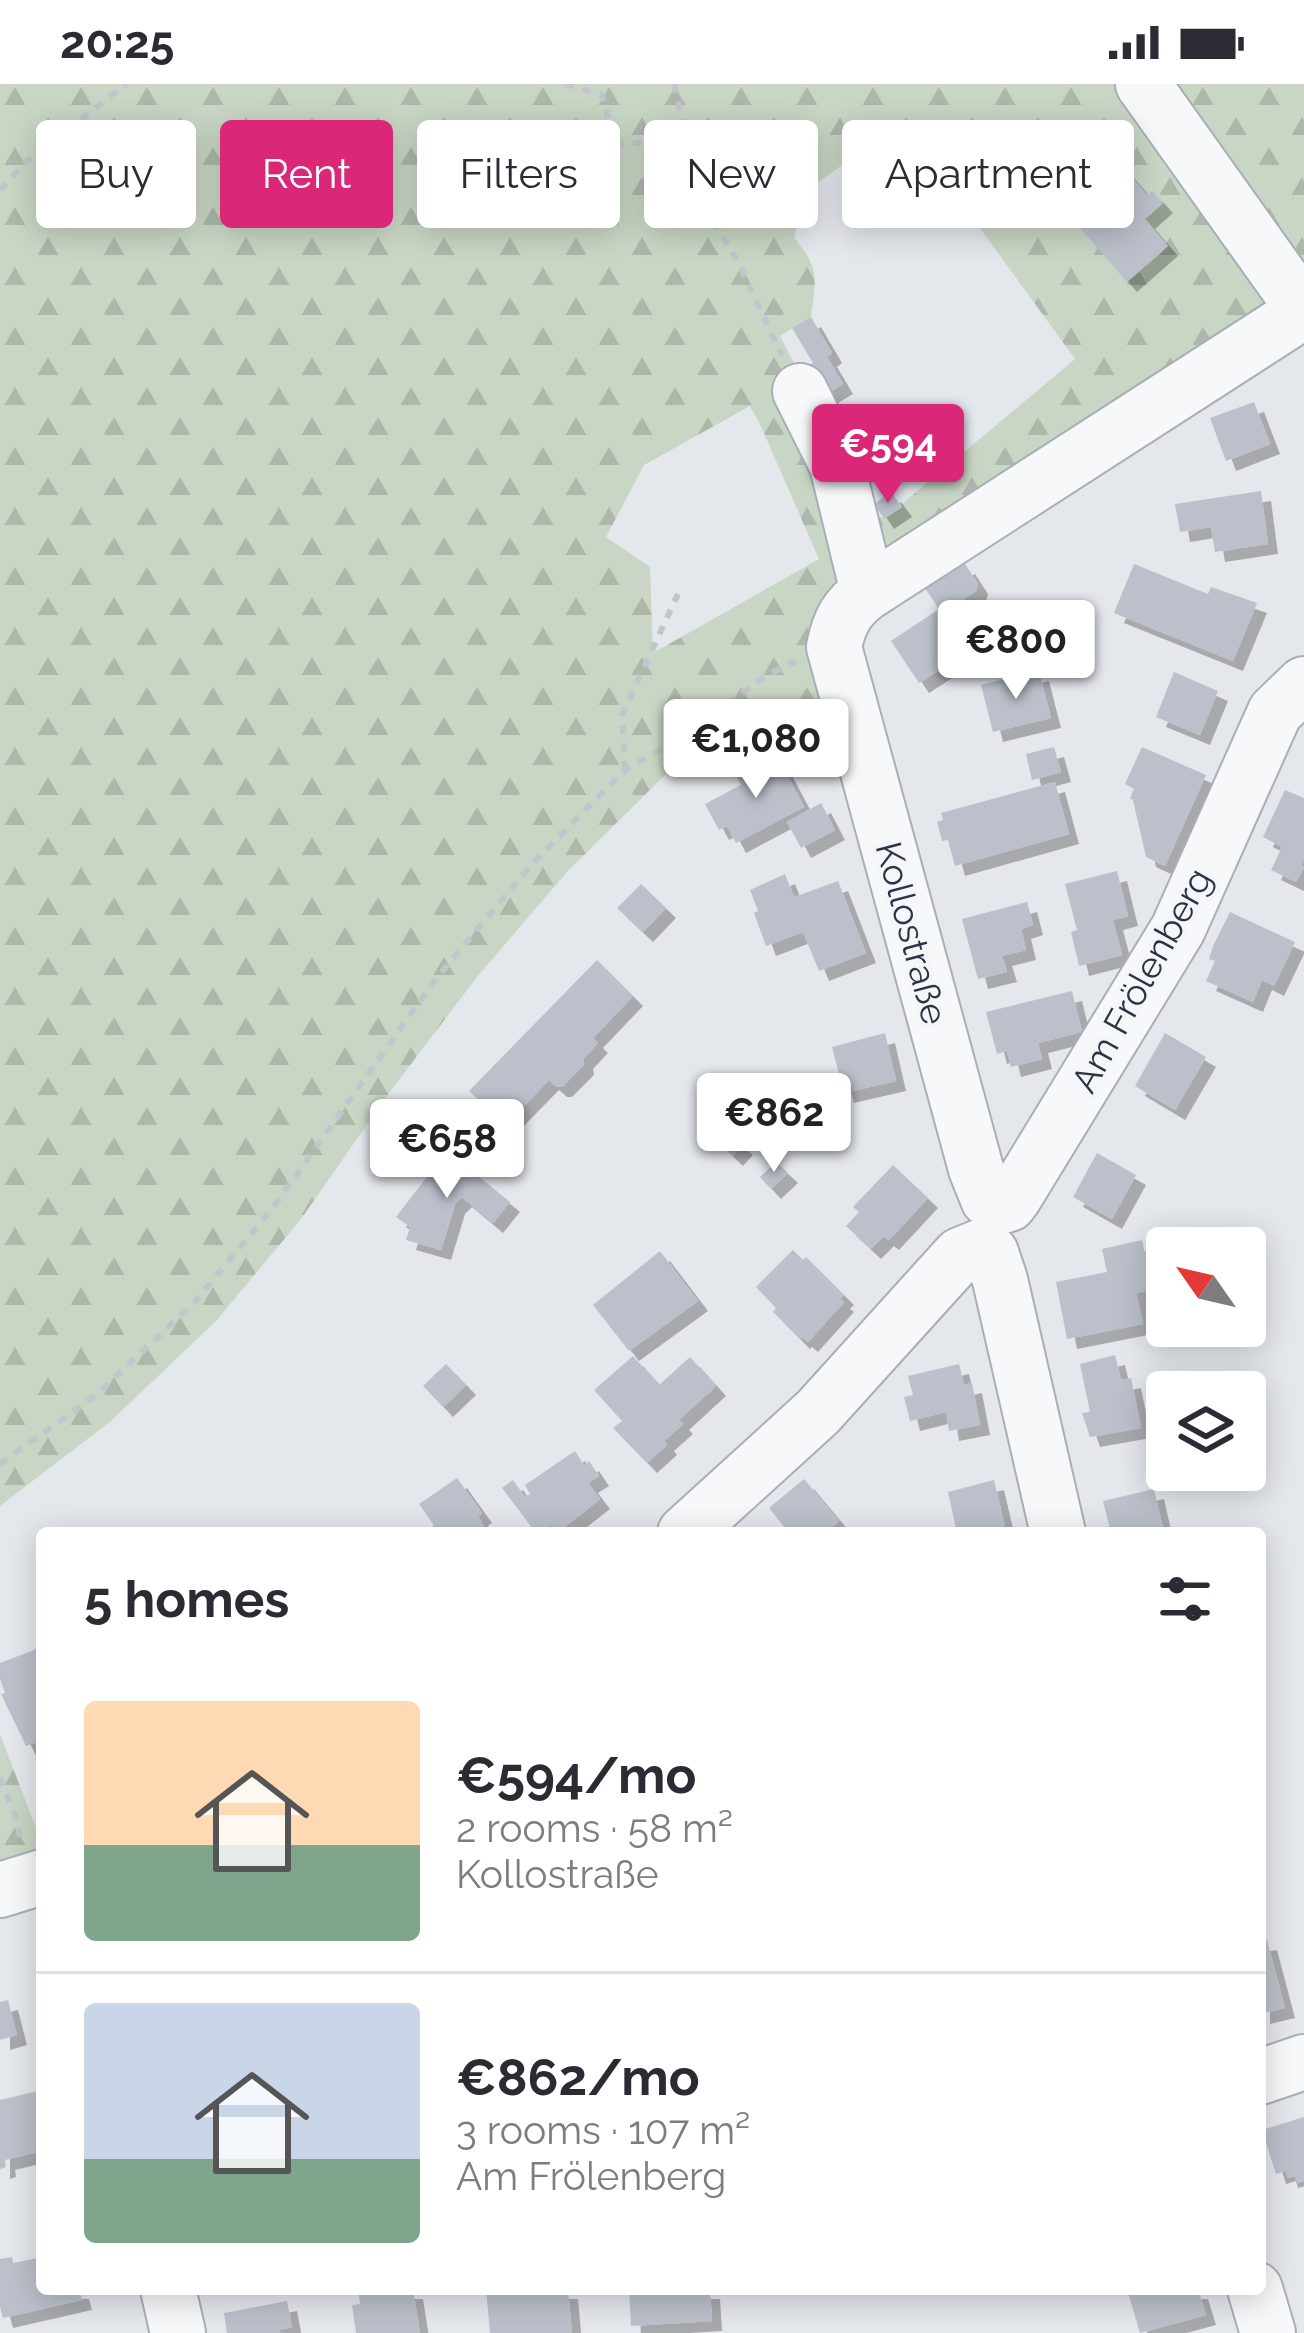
<!DOCTYPE html>
<meta charset="utf-8">
<style>
:root{--surface:#fff;--page:#f2f2f3;--text:#2b2b33;--muted:#7c7c81;--line:#e1e1e2;--accent:#db2777}
body{margin:0;font-family:Raleway,sans-serif;background:var(--page);color:var(--text);height:100vh;display:flex;flex-direction:column;font-size:45px;white-space:nowrap}
*{box-sizing:border-box;margin:0}
p{font-size:39px;color:var(--muted)}
.icon{flex:none;width:66px;height:66px;fill:none;stroke:currentColor;stroke-width:2;stroke-linecap:round;stroke-linejoin:round}
.map{position:relative;flex:1;overflow:hidden}
.details{position:absolute;left:36px;top:1443px;width:1230px;height:768px;display:flex;flex-direction:column;background:var(--surface);border-radius:12px;box-shadow:0 6px 30px #0003}
.details>*{flex:none}
.banner{position:absolute;left:36px;top:36px;width:1233px;height:108px;display:flex;gap:24px}
.needle{width:78px;rotate:304deg}
.tools{position:absolute;left:1146px;top:1143px;display:grid;gap:24px}
.tools a{display:grid;place-items:center;width:120px;height:120px;border-radius:12px;background:var(--surface);box-shadow:0 6px 30px #0003;font-size:60px}
.price{position:absolute;translate:-50% -102px;padding:0 27px;border-radius:12px;background:#fff;color:#222;font-size:39px;line-height:78px;filter:drop-shadow(0 3px 6px #0008)}
.price::after{content:'';position:absolute;left:50%;top:72px;width:36px;height:27px;margin-left:-18px;background:inherit;clip-path:polygon(0 0,100% 0,50% 100%)}
.price.active{background:var(--accent);color:#fff}
ul{padding:0;list-style:none}
li{display:flex;align-items:center;gap:36px;height:300px;padding:0 48px}
li+li{border-top:3px solid var(--line)}
li span{display:grid;place-items:center;flex:none;width:336px;height:240px;border-radius:12px;color:#555}
li>.icon{margin-inline-start:auto}
span .icon{width:144px;height:144px;fill:#fffc;stroke-width:1}
li b{font-size:51px}
h2{display:flex;justify-content:space-between;align-items:center;height:144px;padding:0 48px;font-size:51px}
.tag{padding:0 42px;border-radius:12px;background:var(--surface);box-shadow:0 6px 30px #0003;font-size:42px;line-height:108px}
.tag.active{background:var(--accent);color:#fff}
.status{display:flex;justify-content:space-between;align-items:center;height:84px;padding:0 60px;background:var(--surface);direction:ltr}
.status svg{height:33px;fill:currentColor}
.map>svg:first-child{display:block}
.forest{fill:url(#forest-firs);fill-rule:evenodd}
.building{fill:#bbc0ca;filter:url(#shadow)}
.lines{fill:none;stroke-linecap:round;stroke-linejoin:round}
.minor-casing{stroke:#a9aeb7;stroke-width:58}
.path{stroke:#c2c5cb;stroke-width:6;stroke-dasharray:9 9;stroke-linecap:butt}
.minor{stroke:#f7f8fa;stroke-width:54}
.labels{text-anchor:middle;dominant-baseline:central;stroke-width:9;stroke-linejoin:round;paint-order:stroke}
.street-label{font-size:36px;fill:#2b3445;stroke:#f4f6f9}
</style>
<div class="status"><b>20:25</b><svg viewBox="0 0 49 12"><path d="M0 12V9h3v3zM5 12V6h3v6zM10 12V3h3v9zM15 12V0h3v12zM26 1h20v11H26zM47 4h2v5h-2z"/></svg></div>
<div class="map">
<svg width="1304" height="2249" viewBox="0 0 1304 2249">
<defs>
<pattern id="forest-firs" width="22" height="20" patternUnits="userSpaceOnUse" patternTransform="scale(3)"><rect width="22" height="20" fill="#c9d6c5"/><path d="M5 1l3.5 6h-7zM16 11l3.5 6h-7z" fill="#adb8ab"/></pattern>
<filter id="shadow"><feDropShadow dx="10" dy="10" stdDeviation="0" flood-color="#0004"/></filter>
</defs>
<rect width="100%" height="100%" fill="#e4e7ec"/>
<!-- forest -->
<path class="forest" d="M0,0H1128L1276,222L894,469L833,631L804,617L665,691L567,788L477,893L389,1009L301,1135L217,1236L111,1337L0,1422ZM902,37L1075,275L884,435L870,425L780,252L811,233C816,196 820,183 794,154L808,106ZM750,322L759,338L819,475L653,569L650,483L606,453L644,381Z
M1177,0H1304V179Z
M0,1650L42,1760V1764L0,1778Z"/>
<!-- building -->
<path class="building" d="M1070,47L1112,96L1125,85L1147,111L1152,107L1163,119L1145,135L1168,162L1127,198L1028,84Z
M811,233L832,269L827,273L843,300L823,312L808,282L813,279L792,244Z
M1254,318L1270,360L1226,377L1210,334Z
M1261,407L1268,460L1215,468L1211,443L1180,448L1175,420Z
M891,408L902,423L884,435L874,420Z
M965,480L978,500L976,507L953,522L978,561L919,599L891,557L939,525L925,504Z
M1134,480L1208,510L1211,503L1257,519L1233,577L1114,529Z
M1039,587L1051,634L993,648L981,601Z
M1174,588L1218,607L1200,651L1156,633Z
M1054,663L1061,688L1032,696L1026,670Z
M1142,663L1206,691L1165,782L1146,773L1133,716L1130,714L1134,705L1125,700Z
M777,672L804,723L736,759L727,742L719,746L705,720L741,701L737,693Z
M1055,698L1069,750L955,782L948,756L942,757L937,738L943,736L941,729Z
M1285,706L1304,714V776L1301,782L1304,783L1296,798L1271,786L1282,763L1263,753Z
M821,719L835,746L801,764L787,738Z
M1117,787L1128,832L1113,836L1122,871L1079,882L1071,848L1077,846L1065,800Z
M785,790L794,813L838,797L866,869L819,887L803,848L766,862L754,829L758,827L750,806Z
M641,800L666,824L643,848L617,824Z
M1027,818L1033,841L1021,845L1026,866L1002,872L1007,888L978,895L962,835Z
M1230,828L1295,858L1274,902L1262,896L1253,918L1206,897L1215,877L1209,875L1213,862Z
M597,876L633,912L593,954L598,959L583,975L584,981L562,1003H557L549,996L505,1041L469,1007Z
M1072,907L1082,948L1038,959L1042,975L1011,983L1007,967L997,970L986,928Z
M885,949L896,997L844,1009L832,963Z
M1165,949L1206,973L1175,1026L1135,1002Z
M728,1048L743,1061L733,1072L718,1058Z
M444,1064L510,1118L493,1139L462,1113L455,1120L441,1166L406,1156L410,1143L396,1133L436,1081L432,1078Z
M1097,1069L1136,1091L1112,1135L1073,1113Z
M776,1078L788,1089L771,1105L760,1093Z
M893,1081L928,1114L889,1156L884,1152L871,1165L846,1142L859,1128L853,1123Z
M1142,1156L1153,1205L1136,1209L1143,1240L1067,1255L1056,1198L1107,1188L1102,1165Z
M793,1166L803,1176L806,1173L844,1211L840,1215L844,1218L808,1258L802,1253L800,1255L773,1228L776,1224L756,1203Z
M660,1167L698,1217L629,1267L593,1221Z
M1115,1271L1121,1296L1131,1294L1141,1344L1090,1353L1082,1329L1090,1328L1080,1280Z
M633,1272L659,1301L690,1273L716,1302L679,1336L683,1340L664,1357L667,1361L647,1379L613,1344L622,1337L594,1306Z
M446,1280L466,1301L443,1323L423,1302Z
M959,1280L964,1301L972,1299L980,1341L949,1347L946,1328L910,1337L904,1313L913,1311L908,1292Z
M575,1367L584,1381L589,1377L599,1392L588,1399L600,1415L558,1448L552,1441L536,1449L502,1404L513,1396L525,1413L530,1410L525,1401Z
M457,1394L482,1429L478,1432L487,1449H432L433,1440L419,1420Z
M804,1395L839,1437L825,1449H789L769,1424Z
M994,1396L1005,1443L979,1449H957L948,1408Z
M1154,1405L1164,1449H1111L1103,1417Z
M42,1563V1656L26,1662L1,1610L5,1609L0,1595V1579Z
M1267,1856L1285,1924L1260,1930V1857Z
M8,1916L17,1951L0,1956V1918Z
M38,2007L42,2025V2067L5,2076L6,2083L0,2085V2016Z
M1304,2033V2097L1298,2099L1295,2092L1288,2094L1286,2087L1276,2090L1262,2046Z
M12,2173L13,2179L42,2173V2205H79L82,2216L3,2234L0,2223V2175Z
M358,2205H413L420,2249H356L352,2221L360,2220Z
M486,2205H568L572,2249H490Z
M629,2205H710L712,2237L631,2242Z
M1127,2205H1198L1206,2231L1140,2249Z
M287,2217L292,2243L280,2246V2249H227L224,2229Z"/>
<g class="lines">
<!-- minor casing -->
<g class="minor-casing">
<path id="minor" d="M1143,0L1304,226
M800,307L837,381L868,508
M1000,1123L988,1115L976,1085L834,563C839,538 847,523 868,508L1304,227
M1000,1123L1009,1120L1015,1112L1178,845L1275,628L1304,600
M982,1162L991,1169L1000,1196L1058,1449
M685,1449L818,1328L960,1171L982,1162
M0,1806L42,1793
M1260,1993L1304,1978
M168,2205L178,2249
M1255,2205L1268,2249"/>
</g>
<!-- path -->
<path class="path" d="M565,0L602,11L615,61L684,54
M674,0L700,114L739,180L782,272
M0,106L28,76L126,0
M625,686L622,631L678,510
M0,1380L96,1311L195,1218L278,1117L435,896L532,780L625,686L692,647L765,592L796,577
M0,1693L16,1734L20,1753"/>
<!-- minor -->
<use href="#minor" class="minor"/>
</g>
<g class="labels">
<!-- street labels -->
<g class="street-label">
<text transform="translate(912 849) rotate(75)">Kollostraße</text>
<text transform="translate(1141 896) rotate(-61)">Am Frölenberg</text>
</g>
</g>
</svg>
<div class="tools">
<a><svg class="needle" viewBox="-14 -14 28 28"><path d="M0-13l5 13h-10z" fill="#e53935"/><path d="M0 13l5-13h-10z" fill="#7c7c81"/></svg></a>
<a><svg class="icon" aria-label="layers" viewBox="0 0 24 24"><path d="M12 4l9 5-9 5-9-5zM3 14l9 5 9-5"/></svg></a>
</div>
<b class="price active" style="left:888px;top:422px">€594</b>
<b class="price" style="left:1016px;top:618px">€800</b>
<b class="price" style="left:756px;top:717px">€1,080</b>
<b class="price" style="left:774px;top:1091px">€862</b>
<b class="price" style="left:447px;top:1117px">€658</b>
<div class="banner">
<a class="tag">Buy</a>
<a class="tag active">Rent</a>
<a class="tag">Filters</a>
<a class="tag">New</a>
<a class="tag">Apartment</a>
</div>
<section class="details">
<h2>5 homes<svg class="icon" aria-label="filters" viewBox="0 0 24 24"><path d="M4 7h16M4 17h16"/><circle cx="9" cy="7" r="2"/><circle cx="15" cy="17" r="2"/></svg></h2>
<ul>
<li><span style="background:linear-gradient(#ffd9b3 60%,#7fa58c 0)"><svg class="icon" aria-label="home" viewBox="0 0 24 24"><path d="M3 11l9-7 9 7M6 9v11h12V9"/></svg></span><div><b>€594/mo</b><p>2 rooms · 58 m²</p><p>Kollostraße</p></div></li>
<li><span style="background:linear-gradient(#c9d6e8 65%,#7fa58c 0)"><svg class="icon" aria-label="home" viewBox="0 0 24 24"><path d="M3 11l9-7 9 7M6 9v11h12V9"/></svg></span><div><b>€862/mo</b><p>3 rooms · 107 m²</p><p>Am Frölenberg</p></div></li>
</ul>
</section>
</div>
